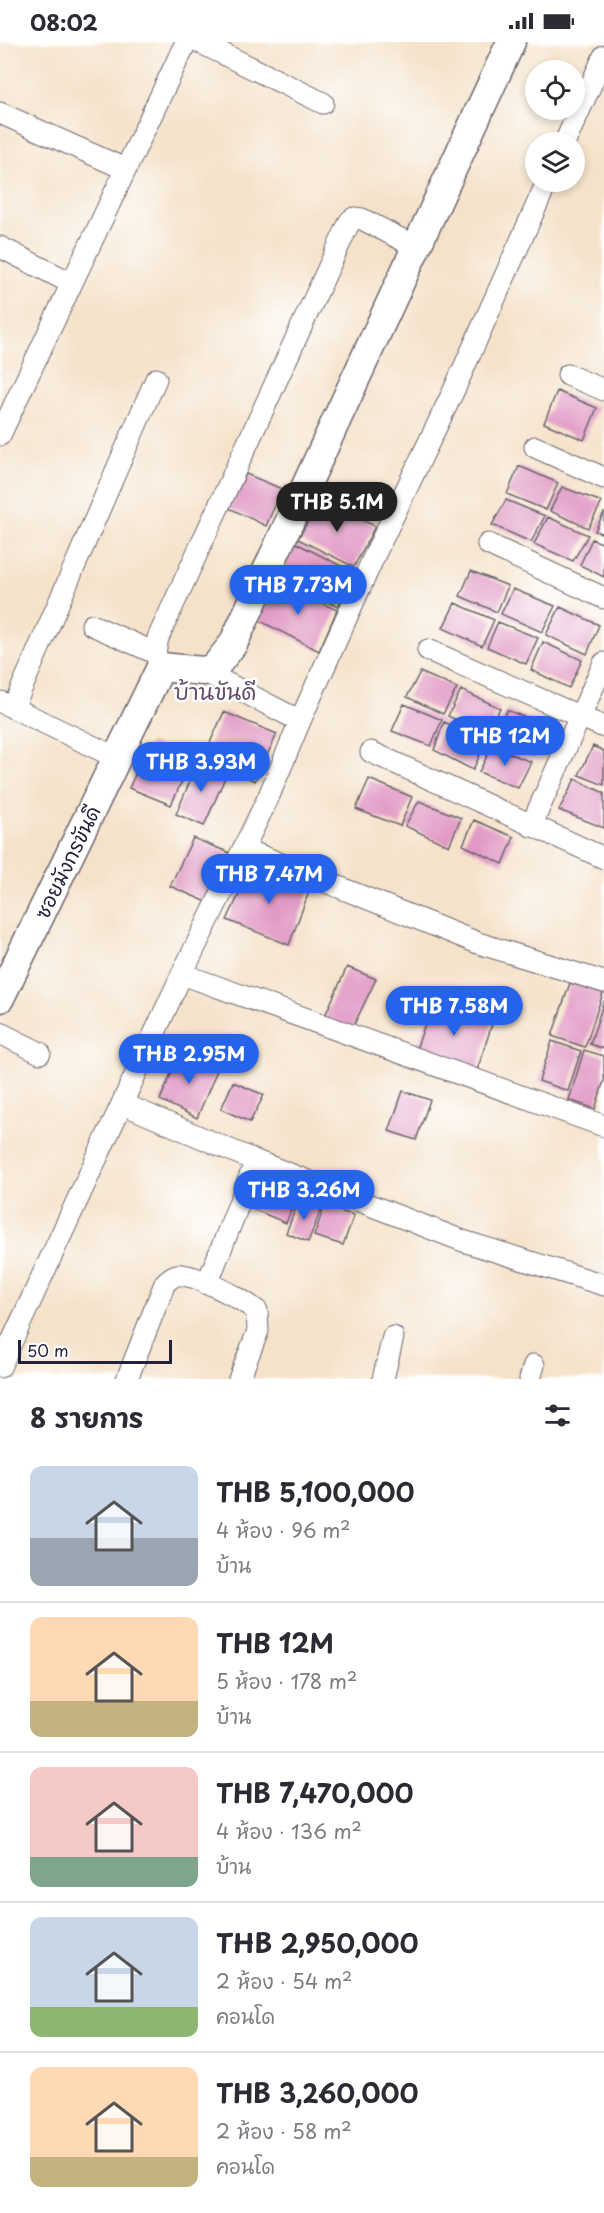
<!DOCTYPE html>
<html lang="th">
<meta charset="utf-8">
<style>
:root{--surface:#fff;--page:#f7f7f7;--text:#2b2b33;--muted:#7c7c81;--line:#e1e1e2;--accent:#2563eb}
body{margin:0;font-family:"Playpen Sans","Playpen Sans Thai",sans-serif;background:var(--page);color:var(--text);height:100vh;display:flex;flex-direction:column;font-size:22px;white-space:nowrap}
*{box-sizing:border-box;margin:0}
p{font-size:20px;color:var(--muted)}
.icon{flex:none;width:33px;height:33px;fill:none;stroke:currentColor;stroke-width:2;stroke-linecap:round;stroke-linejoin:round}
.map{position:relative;height:1337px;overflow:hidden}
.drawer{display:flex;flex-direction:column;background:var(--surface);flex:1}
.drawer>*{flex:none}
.controls{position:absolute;left:525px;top:18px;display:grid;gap:12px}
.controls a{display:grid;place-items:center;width:60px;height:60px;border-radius:50%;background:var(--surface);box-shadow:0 3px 9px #0003;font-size:30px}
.scale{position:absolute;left:18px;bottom:15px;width:154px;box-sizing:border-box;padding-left:6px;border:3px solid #22223b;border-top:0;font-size:16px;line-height:21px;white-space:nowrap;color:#22223b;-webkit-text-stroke:4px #fff;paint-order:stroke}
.price{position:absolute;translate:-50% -51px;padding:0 14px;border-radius:21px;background:var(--accent);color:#fff;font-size:20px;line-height:39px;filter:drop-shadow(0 2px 3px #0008)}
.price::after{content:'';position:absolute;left:50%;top:36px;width:18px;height:14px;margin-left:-9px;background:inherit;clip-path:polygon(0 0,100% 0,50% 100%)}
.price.active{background:#222;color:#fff}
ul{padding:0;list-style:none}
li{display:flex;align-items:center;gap:18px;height:150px;padding:0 30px}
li+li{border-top:2px solid var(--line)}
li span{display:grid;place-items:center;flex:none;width:168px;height:120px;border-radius:12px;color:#555}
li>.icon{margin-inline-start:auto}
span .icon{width:72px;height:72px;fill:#fffc;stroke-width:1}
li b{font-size:26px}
h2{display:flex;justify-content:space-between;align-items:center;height:72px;padding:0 30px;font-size:26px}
.status{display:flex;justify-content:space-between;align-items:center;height:42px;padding:0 30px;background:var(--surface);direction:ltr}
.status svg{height:16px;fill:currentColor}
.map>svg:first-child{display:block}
.building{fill:#e19ac5}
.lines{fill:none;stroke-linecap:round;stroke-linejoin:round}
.street-casing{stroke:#6c656d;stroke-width:23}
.secondary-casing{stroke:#6c656d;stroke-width:31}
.street{stroke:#fff;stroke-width:21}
.secondary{stroke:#fff;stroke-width:28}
.labels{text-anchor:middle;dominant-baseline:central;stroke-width:5;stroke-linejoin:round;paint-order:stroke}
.street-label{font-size:20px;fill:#22223b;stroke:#fff}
.quarter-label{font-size:22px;fill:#654c6b;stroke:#fff}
</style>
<div class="status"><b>08:02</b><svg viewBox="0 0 49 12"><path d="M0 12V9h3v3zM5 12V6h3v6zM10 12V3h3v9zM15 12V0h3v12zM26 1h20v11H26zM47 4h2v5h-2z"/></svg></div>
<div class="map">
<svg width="604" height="1337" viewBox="0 0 604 1337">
<rect width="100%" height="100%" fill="#fff"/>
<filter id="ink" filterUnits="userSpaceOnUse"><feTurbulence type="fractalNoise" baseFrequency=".0167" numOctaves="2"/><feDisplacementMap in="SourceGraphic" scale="12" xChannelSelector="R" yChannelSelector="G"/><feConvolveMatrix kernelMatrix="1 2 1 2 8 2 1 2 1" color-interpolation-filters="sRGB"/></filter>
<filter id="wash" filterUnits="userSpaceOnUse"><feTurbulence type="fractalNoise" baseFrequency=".008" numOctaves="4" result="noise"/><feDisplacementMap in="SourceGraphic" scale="24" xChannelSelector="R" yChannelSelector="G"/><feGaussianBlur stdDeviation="1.35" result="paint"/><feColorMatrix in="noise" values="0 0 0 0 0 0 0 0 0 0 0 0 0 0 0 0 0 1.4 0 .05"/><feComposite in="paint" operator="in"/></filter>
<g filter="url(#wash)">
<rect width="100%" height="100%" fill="#f5e2ca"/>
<g id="blocks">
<!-- building -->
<path class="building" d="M557,349L597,366L584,398L544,381Z
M519,424L558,441L546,468L507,452Z
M246,432L282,447L266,484L229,466Z
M562,445L602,460L588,486L550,469Z
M320,458L375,484L354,525L298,497Z
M506,458L545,474L531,500L492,483Z
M604,470V492L595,489Z
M548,475L588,493L573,519L534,502Z
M592,497L604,502V535L580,523Z
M294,500L355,531L338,565L276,535Z
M471,529L508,544L497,570L460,554Z
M276,540L337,568L319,609L258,578Z
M513,547L555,564L542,590L501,572Z
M455,561L494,578L482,604L443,586Z
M560,565L599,583L587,612L546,593Z
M498,580L538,596L526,622L487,605Z
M543,600L582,618L569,646L531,628Z
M420,630L457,646L443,672L407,655Z
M461,648L500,666L486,692L448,674Z
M404,662L442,678L431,704L392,689Z
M507,668L548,685L534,712L494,694Z
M224,670L277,692L255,739L203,716Z
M444,680L486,699L473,728L434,708Z
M150,700L192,717L171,763L129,746Z
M492,704L531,720L518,746L479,730Z
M593,704L604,709V743L579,733Z
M199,718L227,731L204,784L176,772Z
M369,737L412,755L400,784L356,767Z
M575,737L604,751V786L559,768Z
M419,759L461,776L449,804L405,784Z
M474,778L514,795L503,822L463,803Z
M193,796L230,811L207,860L170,844Z
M253,822L310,847L289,903L227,878Z
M347,925L376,937L351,989L323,978Z
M570,941L603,951L585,1005L552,994Z
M434,957L494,976L475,1035L414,1013Z
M604,959V1007L590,1002Z
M552,999L581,1009L568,1049L539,1039Z
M584,1008L604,1014V1039L595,1067L569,1058Z
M180,1011L218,1026L197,1076L160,1058Z
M233,1040L264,1053L250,1080L221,1067Z
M403,1049L430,1058L416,1098L389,1089Z
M262,1149L294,1161L286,1181L253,1167Z
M299,1158L322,1165L308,1200L286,1191Z
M324,1165L354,1173L343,1203L314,1194Z"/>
</g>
</g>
<g filter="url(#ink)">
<use href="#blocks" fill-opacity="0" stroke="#6c656d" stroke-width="1.5"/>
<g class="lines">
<!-- street casing -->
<g class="street-casing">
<path id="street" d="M199,0L323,61
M0,71L125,127
M565,100L604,14
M0,205L71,241
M568,333L604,348
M0,393L186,0
M535,405L604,436
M488,502L604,556
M92,583L155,611
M428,608L604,685
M161,625L155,611L158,596L350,179L354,176L362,177L416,205
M203,629L300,679
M1,660L117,716
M13,666L156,337
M371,710L604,816
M531,784L604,621
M244,807L478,901L604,940
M182,932L604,1084
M0,991L40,1011
M123,1062L256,1119L463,1199L604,1243
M207,1242L256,1119
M0,1325L182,932L268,756L300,679L376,510L454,348L547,140
M127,1337L165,1241C169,1237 174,1232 181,1233C200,1234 242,1257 257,1269L258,1289L239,1337
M383,1337L393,1295
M530,1337L534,1323"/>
</g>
<!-- secondary casing -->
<g class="secondary-casing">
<path id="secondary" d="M0,956L161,625L203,629L214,626L233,602L511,0"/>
</g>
<!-- street -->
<use href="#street" class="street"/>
<!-- secondary -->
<use href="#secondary" class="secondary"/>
</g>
</g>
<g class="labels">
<!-- street labels -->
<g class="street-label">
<text transform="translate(67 820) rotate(-64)">ซอยมังกรขันดี</text>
</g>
<!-- quarter labels -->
<g class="quarter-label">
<text x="215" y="648">บ้านขันดี</text>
</g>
</g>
</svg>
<div class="controls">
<a><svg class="icon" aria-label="locate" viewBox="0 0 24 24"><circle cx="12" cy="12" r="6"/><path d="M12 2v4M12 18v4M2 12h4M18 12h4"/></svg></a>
<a><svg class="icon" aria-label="layers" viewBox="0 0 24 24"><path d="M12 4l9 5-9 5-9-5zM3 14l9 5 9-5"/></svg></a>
</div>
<div class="scale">50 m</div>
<b class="price active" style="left:337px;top:491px">THB 5.1M</b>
<b class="price" style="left:298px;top:574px">THB 7.73M</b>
<b class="price" style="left:505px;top:725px">THB 12M</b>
<b class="price" style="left:201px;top:751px">THB 3.93M</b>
<b class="price" style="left:269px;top:863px">THB 7.47M</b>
<b class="price" style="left:454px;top:995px">THB 7.58M</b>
<b class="price" style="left:189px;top:1043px">THB 2.95M</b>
<b class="price" style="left:304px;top:1179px">THB 3.26M</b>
</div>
<section class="drawer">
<h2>8 รายการ<svg class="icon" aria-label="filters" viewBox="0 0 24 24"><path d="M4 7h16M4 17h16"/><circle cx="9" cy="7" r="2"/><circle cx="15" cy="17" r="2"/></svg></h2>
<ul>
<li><span style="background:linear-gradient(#c9d6e8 60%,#9aa5b1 0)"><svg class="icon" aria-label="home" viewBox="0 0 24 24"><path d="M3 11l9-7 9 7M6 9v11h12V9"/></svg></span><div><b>THB 5,100,000</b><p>4 ห้อง · 96 m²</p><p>บ้าน</p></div></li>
<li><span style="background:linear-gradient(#ffd9b3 70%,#c2b280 0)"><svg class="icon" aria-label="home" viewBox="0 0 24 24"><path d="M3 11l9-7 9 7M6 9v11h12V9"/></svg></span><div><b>THB 12M</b><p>5 ห้อง · 178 m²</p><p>บ้าน</p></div></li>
<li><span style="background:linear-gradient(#f6c9c9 75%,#7fa58c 0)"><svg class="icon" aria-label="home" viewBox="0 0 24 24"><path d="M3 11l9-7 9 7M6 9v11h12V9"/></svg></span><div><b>THB 7,470,000</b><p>4 ห้อง · 136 m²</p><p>บ้าน</p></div></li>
<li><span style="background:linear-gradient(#c9d6e8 75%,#8fb573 0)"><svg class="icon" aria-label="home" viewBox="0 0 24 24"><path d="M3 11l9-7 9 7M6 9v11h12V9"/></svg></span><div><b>THB 2,950,000</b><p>2 ห้อง · 54 m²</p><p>คอนโด</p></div></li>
<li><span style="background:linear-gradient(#ffd9b3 75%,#c2b280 0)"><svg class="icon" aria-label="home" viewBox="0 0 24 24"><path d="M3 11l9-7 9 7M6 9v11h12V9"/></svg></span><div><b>THB 3,260,000</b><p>2 ห้อง · 58 m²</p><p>คอนโด</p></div></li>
</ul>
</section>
